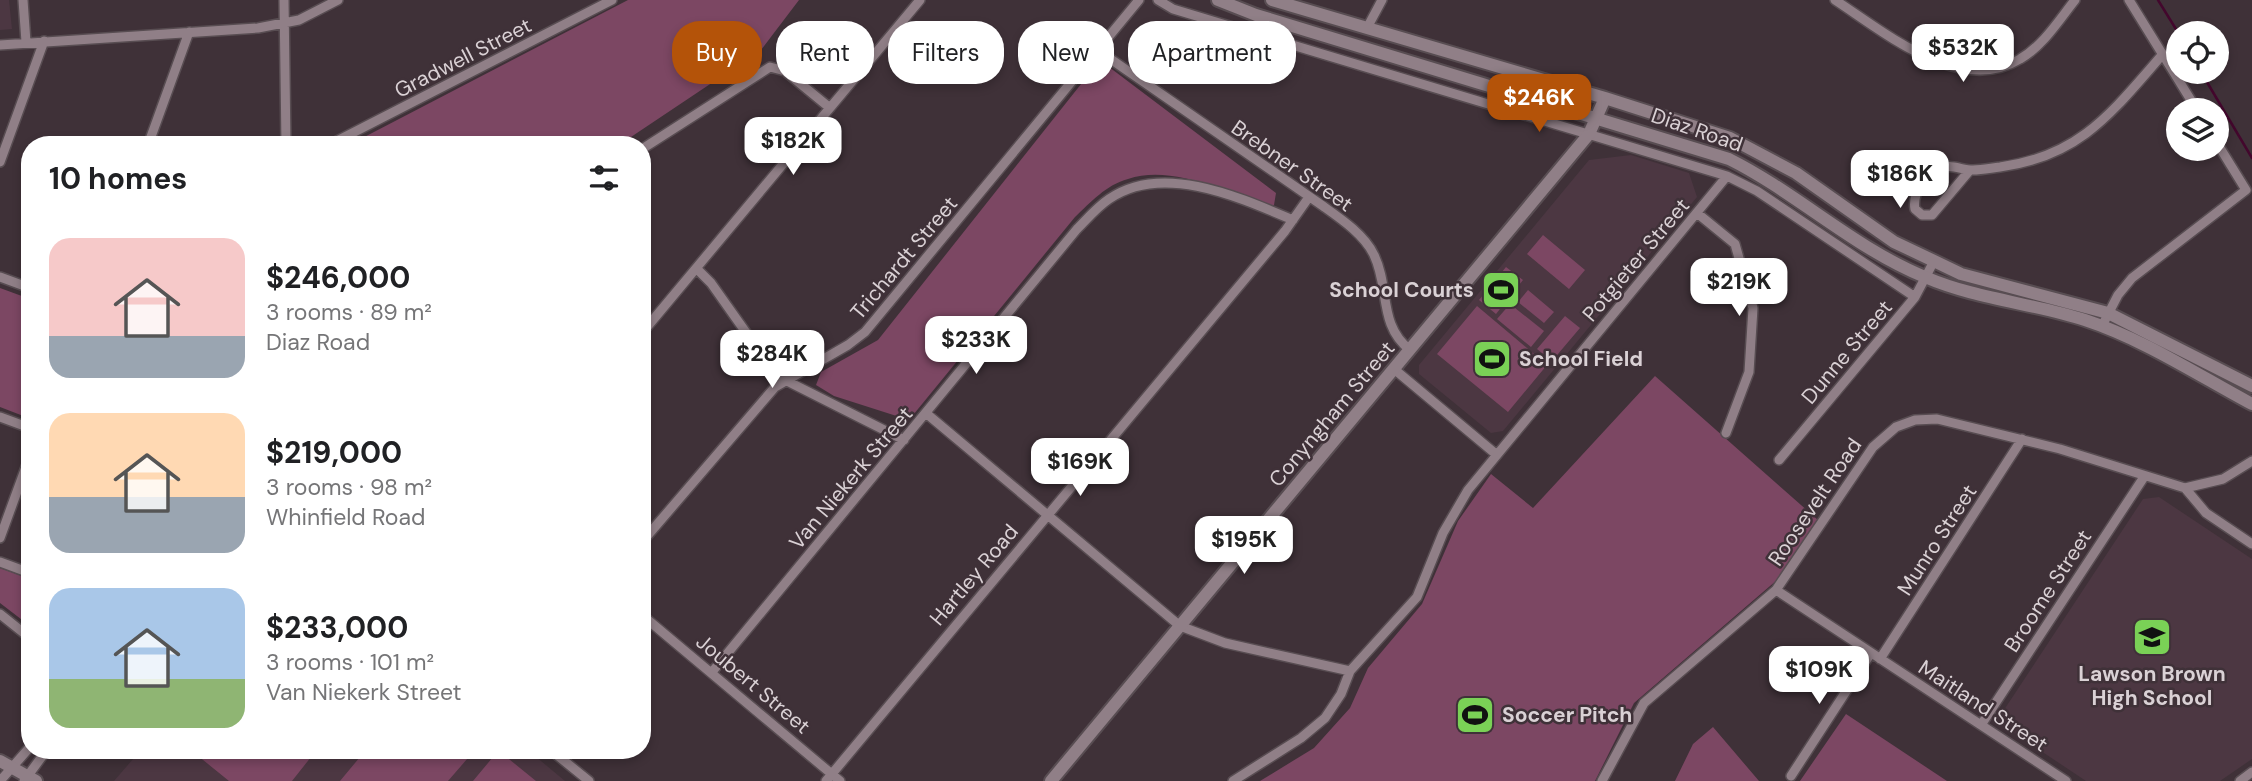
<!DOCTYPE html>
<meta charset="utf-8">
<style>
:root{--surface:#fff;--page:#f6f6f6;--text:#202124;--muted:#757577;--accent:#b45309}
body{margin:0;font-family:"DM Sans",sans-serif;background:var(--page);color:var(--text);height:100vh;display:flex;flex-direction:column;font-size:26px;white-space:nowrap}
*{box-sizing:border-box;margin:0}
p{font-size:23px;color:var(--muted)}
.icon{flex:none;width:38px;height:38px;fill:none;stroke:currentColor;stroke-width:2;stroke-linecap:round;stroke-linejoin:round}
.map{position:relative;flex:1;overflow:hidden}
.details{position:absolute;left:21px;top:136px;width:630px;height:623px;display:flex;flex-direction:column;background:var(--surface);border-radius:28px;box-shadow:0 4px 10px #0003}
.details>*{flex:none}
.guide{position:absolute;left:672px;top:21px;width:665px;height:63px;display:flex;gap:14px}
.controls{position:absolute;left:2166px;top:21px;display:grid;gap:14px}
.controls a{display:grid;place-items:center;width:63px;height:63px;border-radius:50%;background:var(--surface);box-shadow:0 4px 10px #0003;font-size:35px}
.price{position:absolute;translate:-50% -60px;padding:0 16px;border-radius:14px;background:#fff;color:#222;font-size:23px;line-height:46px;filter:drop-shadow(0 2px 4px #0008)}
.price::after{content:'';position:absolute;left:50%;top:42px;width:21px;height:16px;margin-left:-10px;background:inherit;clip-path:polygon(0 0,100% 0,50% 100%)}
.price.active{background:var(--accent);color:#fff}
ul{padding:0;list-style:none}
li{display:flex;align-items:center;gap:21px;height:175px;padding:0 28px}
li span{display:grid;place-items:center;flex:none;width:196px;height:140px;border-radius:21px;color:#555}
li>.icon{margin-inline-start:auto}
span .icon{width:84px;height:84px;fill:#fffc;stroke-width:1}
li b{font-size:30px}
h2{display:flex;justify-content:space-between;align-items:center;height:84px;padding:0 28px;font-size:30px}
.tag{padding:0 24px;border-radius:28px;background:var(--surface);box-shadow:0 4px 10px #0003;font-size:24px;line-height:63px}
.tag.active{background:var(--accent);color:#fff}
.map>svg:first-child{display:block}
.built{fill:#4c3742}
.green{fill:#7c4763}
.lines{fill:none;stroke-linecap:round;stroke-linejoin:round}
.stream{stroke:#43072d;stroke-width:2.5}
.street-casing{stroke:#584d52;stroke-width:12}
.secondary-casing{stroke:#584d52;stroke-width:16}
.street{stroke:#907f87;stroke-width:9}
.secondary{stroke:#907f87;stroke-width:12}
.labels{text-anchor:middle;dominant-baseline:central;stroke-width:5;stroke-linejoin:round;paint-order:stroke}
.street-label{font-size:21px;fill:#dad1d5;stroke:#3f3138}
.poi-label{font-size:21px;font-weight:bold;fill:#dad1d5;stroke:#3f3138;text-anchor:start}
</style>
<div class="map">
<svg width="2252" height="781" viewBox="0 0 2252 781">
<rect width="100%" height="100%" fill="#3f3138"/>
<!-- built -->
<path class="built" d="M0,0H9L12,29L0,30Z
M1631,155L1689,173L1697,197L1503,431L1491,433L1419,374V365L1589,160Z
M2159,497L2252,559V759L2220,781H2086L2002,725L2000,716L2143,499Z
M140,751H529L565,781H114Z"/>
<!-- green -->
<path class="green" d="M628,0H799L761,50L619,145H349Z
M1100,65L1109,67L1276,193L1274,205L1271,206C1229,193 1172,164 1128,179C1106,185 1091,202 1075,217L909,420L834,396L816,385L821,372L878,340L1093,69Z
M1543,235L1585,270L1569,289L1527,254Z
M1506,267L1523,280L1496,314L1479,300Z
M0,288L30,299V415L26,417L0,407Z
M1528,290L1554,312L1544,323L1518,302Z
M1510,304L1544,331L1531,347L1497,319Z
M1477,306L1547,365L1508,412L1437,354Z
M1565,316L1580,328L1552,361L1537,349Z
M1655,376L1818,520L1777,580L1634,703L1595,781H1260L1314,748L1350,708L1368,668L1422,604L1458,521L1491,474L1533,508Z
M0,568L30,579V626L0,603Z
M1846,714L1947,781H1800Z
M1713,727L1759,781H1675L1693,744Z
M192,751H303L311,757L292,781H229Z
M365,751H474L448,781H340Z
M498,751H499L536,781H473Z"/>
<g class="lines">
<!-- stream -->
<path class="stream" d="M2158,0L2179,34
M2201,72L2252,158"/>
<!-- street casing -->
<g class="street-casing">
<path id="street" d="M23,0L26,42
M284,0L286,145
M1158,0L1173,9L1727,176L1757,191L1915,297
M1835,0C1884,32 1960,96 2020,59C2043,46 2059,20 2075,0
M2129,0L2197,110
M1367,28L1382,0
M0,45L258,28L299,20L338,0
M1099,51L1323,206C1340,218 1365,235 1374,255C1390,288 1378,325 1410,350
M148,145L189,32
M329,145L612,0
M642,149L770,67L785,71L830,108
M0,162L44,41
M1970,170L1932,215H1922L1915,209C1912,195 1924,176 1937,169C1950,163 1961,170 1973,170C1982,170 1991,168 2000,167C2081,156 2112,112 2163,54
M1697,213L1735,244L1753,308L1749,372L1726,433
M697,269L711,283L774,372L785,380L904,440
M0,277L30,288
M2102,326L2118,295L2132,278L2246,190L2217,143
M642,333L920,0
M1394,369L1497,455
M927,414L1180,626L1225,643L1350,671
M0,417L30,428
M1779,460L1915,297L1934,261
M2185,488L2206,513L2252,544
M0,538L30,456
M642,542L775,387L848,345L865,332L1139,0
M0,562L30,573
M1776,590L2066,781
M0,614L30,638
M642,615L840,781
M1880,659L2022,439
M712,672L1077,229C1087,219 1097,207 1109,199C1162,162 1239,197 1293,220
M1981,725L2144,477
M552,751L589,781
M1791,776L1871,653
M0,781L30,747
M24,781L46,751
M826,781L1285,231L1309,197
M1233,781L1301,738L1325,718L1341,694L1350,671L1417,597L1443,533L1468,490L1727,176
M1602,781L1644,703L1776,590L1873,447L1896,427L1915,420L1937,419L2060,449L2185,488L2223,479L2252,461
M2240,781L2252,772"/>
</g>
<!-- secondary casing -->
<g class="secondary-casing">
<path id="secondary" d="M1218,0L1256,15L1729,159C1797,193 1854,248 1925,277C1976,299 2032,303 2085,320C2143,339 2198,375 2252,404
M1272,0L1605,98L1730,138L1796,173L1894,242L1934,261L1961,274L2108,313L2252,386
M0,761L36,781
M1051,781L1589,134L1605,98"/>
</g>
<!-- street -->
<use href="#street" class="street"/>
<!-- secondary -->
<use href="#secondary" class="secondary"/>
</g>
<!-- icons -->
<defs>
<g id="stadium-square" transform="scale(2.0125)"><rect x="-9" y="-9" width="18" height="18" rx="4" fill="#7ad156" stroke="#3f3138"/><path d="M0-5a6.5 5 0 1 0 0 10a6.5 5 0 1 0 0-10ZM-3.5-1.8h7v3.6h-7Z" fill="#111"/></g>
<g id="school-square" transform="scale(2.0125)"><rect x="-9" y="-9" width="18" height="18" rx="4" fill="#7ad156" stroke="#3f3138"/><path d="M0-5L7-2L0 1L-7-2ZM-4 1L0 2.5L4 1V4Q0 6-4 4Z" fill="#111"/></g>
</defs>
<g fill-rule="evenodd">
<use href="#stadium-square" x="1501" y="290"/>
<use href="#stadium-square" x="1492" y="359"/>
<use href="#school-square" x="2152" y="637"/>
<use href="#stadium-square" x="1475" y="715"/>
</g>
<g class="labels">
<!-- street labels -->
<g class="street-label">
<text transform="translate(463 58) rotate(-27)">Gradwell Street</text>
<text transform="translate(1697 130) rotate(19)">Diaz Road</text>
<text transform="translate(1292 166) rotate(35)">Brebner Street</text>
<text transform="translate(904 258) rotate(-50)">Trichardt Street</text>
<text transform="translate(1636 260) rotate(-50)">Potgieter Street</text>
<text transform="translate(1847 352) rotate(-50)">Dunne Street</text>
<text transform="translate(1332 414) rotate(-50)">Conyngham Street</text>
<text transform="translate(851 478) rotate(-50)">Van Niekerk Street</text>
<text transform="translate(1815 502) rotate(-56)">Roosevelt Road</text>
<text transform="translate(1937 540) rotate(-57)">Munro Street</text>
<text transform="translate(974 575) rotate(-50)">Hartley Road</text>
<text transform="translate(2048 591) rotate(-57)">Broome Street</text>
<text transform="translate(753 684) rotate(40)">Joubert Street</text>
<text transform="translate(1983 706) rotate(33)">Maitland Street</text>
</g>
<!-- poi labels -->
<g class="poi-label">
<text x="1474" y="290" text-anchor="end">School Courts</text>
<text x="1519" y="359">School Field</text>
<text x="2152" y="674" text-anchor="middle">Lawson Brown<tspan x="2152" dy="24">High School</tspan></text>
<text x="1502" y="715">Soccer Pitch</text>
</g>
</g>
</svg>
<div class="controls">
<a><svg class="icon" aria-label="locate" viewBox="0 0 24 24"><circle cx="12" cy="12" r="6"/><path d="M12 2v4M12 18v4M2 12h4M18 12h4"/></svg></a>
<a><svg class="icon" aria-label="layers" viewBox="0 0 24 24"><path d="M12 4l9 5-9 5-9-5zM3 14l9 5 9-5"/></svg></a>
</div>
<b class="price" style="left:1963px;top:84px">$532K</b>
<b class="price active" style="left:1539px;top:134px">$246K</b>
<b class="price" style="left:793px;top:177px">$182K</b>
<b class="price" style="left:1900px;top:210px">$186K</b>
<b class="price" style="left:1739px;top:318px">$219K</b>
<b class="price" style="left:976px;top:376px">$233K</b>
<b class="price" style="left:772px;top:390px">$284K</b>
<b class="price" style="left:1080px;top:498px">$169K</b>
<b class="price" style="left:1244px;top:576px">$195K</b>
<b class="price" style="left:1819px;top:706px">$109K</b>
<div class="guide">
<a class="tag active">Buy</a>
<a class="tag">Rent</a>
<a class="tag">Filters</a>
<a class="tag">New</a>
<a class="tag">Apartment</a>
</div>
<section class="details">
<h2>10 homes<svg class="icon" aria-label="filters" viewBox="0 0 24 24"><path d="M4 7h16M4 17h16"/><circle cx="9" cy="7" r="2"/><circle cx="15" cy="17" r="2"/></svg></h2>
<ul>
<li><span style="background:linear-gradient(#f6c9c9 70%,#9aa5b1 0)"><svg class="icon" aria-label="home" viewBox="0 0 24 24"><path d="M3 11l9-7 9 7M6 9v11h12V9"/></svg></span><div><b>$246,000</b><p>3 rooms · 89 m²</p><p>Diaz Road</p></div></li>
<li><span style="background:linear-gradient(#ffd9b3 60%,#9aa5b1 0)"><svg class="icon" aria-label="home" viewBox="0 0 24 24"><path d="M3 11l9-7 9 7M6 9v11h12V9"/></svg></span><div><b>$219,000</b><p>3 rooms · 98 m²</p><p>Whinfield Road</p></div></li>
<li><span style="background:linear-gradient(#a9c7e8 65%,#8fb573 0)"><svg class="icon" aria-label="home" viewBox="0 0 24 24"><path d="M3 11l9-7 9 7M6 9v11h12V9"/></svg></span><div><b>$233,000</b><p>3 rooms · 101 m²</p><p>Van Niekerk Street</p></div></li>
</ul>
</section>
</div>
